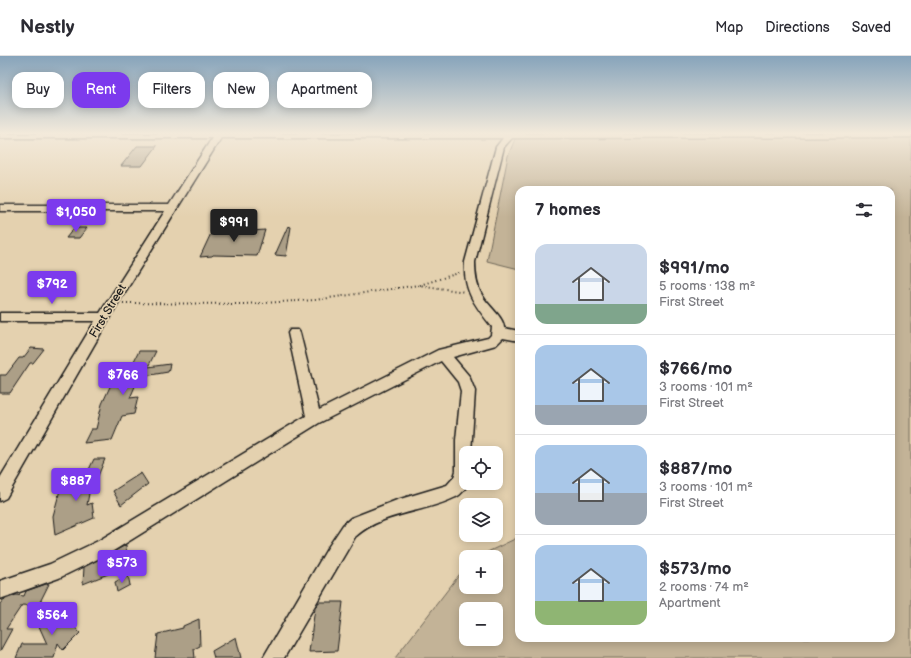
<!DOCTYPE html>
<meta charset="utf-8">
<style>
:root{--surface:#fff;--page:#f7f7f7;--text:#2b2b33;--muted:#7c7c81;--line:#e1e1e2;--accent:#7c3aed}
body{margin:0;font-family:"Balsamiq Sans",sans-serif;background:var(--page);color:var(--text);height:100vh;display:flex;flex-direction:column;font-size:15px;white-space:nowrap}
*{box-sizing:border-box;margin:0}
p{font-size:13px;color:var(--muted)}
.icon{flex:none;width:22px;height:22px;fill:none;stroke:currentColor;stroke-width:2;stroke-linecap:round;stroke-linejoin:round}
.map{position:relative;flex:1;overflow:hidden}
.details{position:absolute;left:515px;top:130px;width:380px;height:456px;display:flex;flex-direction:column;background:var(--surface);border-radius:12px;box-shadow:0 2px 10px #0003}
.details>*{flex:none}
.banner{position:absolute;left:12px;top:16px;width:380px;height:36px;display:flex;gap:8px}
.buttons{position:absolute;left:459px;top:390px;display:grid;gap:8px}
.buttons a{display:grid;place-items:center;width:44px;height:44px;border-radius:8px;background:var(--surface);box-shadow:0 2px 10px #0003;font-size:20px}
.price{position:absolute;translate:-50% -34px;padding:0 9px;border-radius:4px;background:var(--accent);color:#fff;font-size:13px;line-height:26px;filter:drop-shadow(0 1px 2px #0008)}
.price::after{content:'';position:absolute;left:50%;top:24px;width:12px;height:9px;margin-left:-6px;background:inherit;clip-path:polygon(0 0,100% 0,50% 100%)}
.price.selected{background:#222;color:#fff}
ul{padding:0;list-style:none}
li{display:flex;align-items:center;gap:12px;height:100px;padding:0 20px}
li+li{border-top:1px solid var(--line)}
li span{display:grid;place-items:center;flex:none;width:112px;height:80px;border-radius:12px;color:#555}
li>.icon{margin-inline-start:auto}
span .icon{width:48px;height:48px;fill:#fffc;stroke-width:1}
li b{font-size:17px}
h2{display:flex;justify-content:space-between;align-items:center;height:48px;padding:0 20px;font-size:17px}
.chip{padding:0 14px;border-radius:12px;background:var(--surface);box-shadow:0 2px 10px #0003;font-size:14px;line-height:36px}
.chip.selected{background:var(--accent);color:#fff}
header{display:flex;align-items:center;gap:24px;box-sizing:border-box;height:56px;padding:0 20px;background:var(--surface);border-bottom:1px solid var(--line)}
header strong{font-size:19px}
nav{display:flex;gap:22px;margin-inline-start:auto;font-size:14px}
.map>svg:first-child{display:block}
.built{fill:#d3c2a3}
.green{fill:#c3b397;stroke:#70685a;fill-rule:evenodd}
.building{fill:#ac9f87;stroke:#1c1c1c}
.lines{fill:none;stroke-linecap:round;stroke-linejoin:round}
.minor-casing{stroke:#1c1c1c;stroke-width:3}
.path{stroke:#1c1c1c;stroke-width:2;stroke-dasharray:1 3;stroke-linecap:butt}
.minor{fill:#e4d1af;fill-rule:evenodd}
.labels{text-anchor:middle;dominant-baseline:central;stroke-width:3.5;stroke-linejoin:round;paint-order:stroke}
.street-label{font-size:12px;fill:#1c1c1c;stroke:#e4d1af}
</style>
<header>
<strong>Nestly</strong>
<nav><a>Map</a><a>Directions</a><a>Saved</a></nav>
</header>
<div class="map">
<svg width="911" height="602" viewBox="0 0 911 602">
<rect width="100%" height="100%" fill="#e4d1af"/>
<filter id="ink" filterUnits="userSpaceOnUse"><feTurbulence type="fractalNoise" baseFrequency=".025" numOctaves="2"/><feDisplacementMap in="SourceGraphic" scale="8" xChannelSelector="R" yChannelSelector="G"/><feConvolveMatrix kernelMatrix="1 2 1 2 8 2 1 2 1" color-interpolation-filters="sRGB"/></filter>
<g filter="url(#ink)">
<!-- built -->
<path class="built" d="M0,77H217L216,79Z"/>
<!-- green -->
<path class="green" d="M512,77H911V602H395L466,510V531H496V501H477L519,481V582H891V134H519V213L487,205L508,100L515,83ZM466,553H496V583H466Z"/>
<!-- building -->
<path class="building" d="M137,90H157L142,110H121Z
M288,170L291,171L286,200L275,199Z
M74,172H87L79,182H66Z
M213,173H253L252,175L265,174L257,200L213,199L212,200L200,201Z
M31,292L44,293L33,307H30L10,337H0V319H6L19,302H23Z
M139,295H156L148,311L170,308L168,316L139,321L130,342L138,341L134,358L122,360L112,384L84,387L91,373H96L102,348L120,309H132Z
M94,403H105L98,420H92L87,449L92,447L94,462L55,479L53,460L60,434L78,430V427L83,426Z
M141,417L148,428L121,449L113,435Z
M126,489L127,504L108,512V518L83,528L84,511Z
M128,519L130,529L117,536L115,526Z
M46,528H49L38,550L22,549L6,573H12L0,595V548L3,544L16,539L24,540L26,535Z
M67,546L72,553L64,560L80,577L63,594L58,587L54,602H16L22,588H47L38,568Z
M319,546H343L337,595L309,596L315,552Z
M199,563L200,590L194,593L195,602H155L158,578L183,572V570Z
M236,581L241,602H214L212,595Z"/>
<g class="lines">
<!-- minor casing -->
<g class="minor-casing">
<path id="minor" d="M911,77V81L512,82L504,91L475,206C475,218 476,229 482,239C487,249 504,261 504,272L519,275V285L503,282L496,289L453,301L469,320L475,335L471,397H466V427H468C466,432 461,439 456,441C424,457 382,456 355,481L284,602H263L327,493L343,469L351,462L397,444L447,429L454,421L456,415V384L461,335L458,326L441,305L319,367L110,497L59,522L0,543V525L50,508L98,485L306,360L288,277L290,274H298L300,277L319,354L438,294L488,282L491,279L492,271C475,249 463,235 465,206L496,91L503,82H221L117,249L6,442L0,445V422L95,265H0V257H100L165,155H0V149H169L212,82H0V78Z"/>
</g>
<!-- path -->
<path class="path" d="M420,229L462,216
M123,247L244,248L315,244L419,229L465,236"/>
<!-- minor -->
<use href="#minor" class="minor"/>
</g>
</g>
<!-- sky -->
<linearGradient id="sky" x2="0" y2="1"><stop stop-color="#87a4bb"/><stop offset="0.48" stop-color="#f3eadb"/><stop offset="1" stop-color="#f3eadb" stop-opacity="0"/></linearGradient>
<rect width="911" height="161" fill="url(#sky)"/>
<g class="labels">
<!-- street labels -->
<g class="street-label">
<text transform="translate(108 255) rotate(-59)">First Street</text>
</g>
</g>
</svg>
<div class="buttons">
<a><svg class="icon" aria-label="locate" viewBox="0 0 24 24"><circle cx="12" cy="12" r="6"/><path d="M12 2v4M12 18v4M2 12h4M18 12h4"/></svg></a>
<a><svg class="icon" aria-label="layers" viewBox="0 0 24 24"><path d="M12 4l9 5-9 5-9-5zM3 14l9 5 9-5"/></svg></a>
<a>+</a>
<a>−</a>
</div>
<b class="price" style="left:76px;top:177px">$1,050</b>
<b class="price selected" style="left:234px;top:187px">$991</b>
<b class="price" style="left:52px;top:249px">$792</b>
<b class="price" style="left:123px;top:340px">$766</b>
<b class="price" style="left:76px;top:446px">$887</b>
<b class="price" style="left:122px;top:528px">$573</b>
<b class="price" style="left:52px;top:580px">$564</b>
<div class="banner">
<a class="chip">Buy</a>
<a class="chip selected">Rent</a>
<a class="chip">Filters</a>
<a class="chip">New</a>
<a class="chip">Apartment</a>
</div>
<section class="details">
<h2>7 homes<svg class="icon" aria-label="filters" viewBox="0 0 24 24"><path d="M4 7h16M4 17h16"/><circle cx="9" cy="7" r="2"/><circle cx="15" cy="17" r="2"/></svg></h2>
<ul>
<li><span style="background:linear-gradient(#c9d6e8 75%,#7fa58c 0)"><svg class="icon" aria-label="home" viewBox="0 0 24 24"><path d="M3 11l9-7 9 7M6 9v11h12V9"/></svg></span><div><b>$991/mo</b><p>5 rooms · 138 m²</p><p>First Street</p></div></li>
<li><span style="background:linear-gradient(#a9c7e8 75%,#9aa5b1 0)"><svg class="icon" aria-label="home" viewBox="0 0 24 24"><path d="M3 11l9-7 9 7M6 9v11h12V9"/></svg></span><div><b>$766/mo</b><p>3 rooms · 101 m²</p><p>First Street</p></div></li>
<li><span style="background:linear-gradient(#a9c7e8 60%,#9aa5b1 0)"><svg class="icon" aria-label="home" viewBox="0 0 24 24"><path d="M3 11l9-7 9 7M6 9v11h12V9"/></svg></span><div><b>$887/mo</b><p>3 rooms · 101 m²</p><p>First Street</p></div></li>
<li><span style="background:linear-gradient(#a9c7e8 70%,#8fb573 0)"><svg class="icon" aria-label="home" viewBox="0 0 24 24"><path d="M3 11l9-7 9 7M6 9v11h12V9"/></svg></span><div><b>$573/mo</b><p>2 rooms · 74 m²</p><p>Apartment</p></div></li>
</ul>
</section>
</div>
